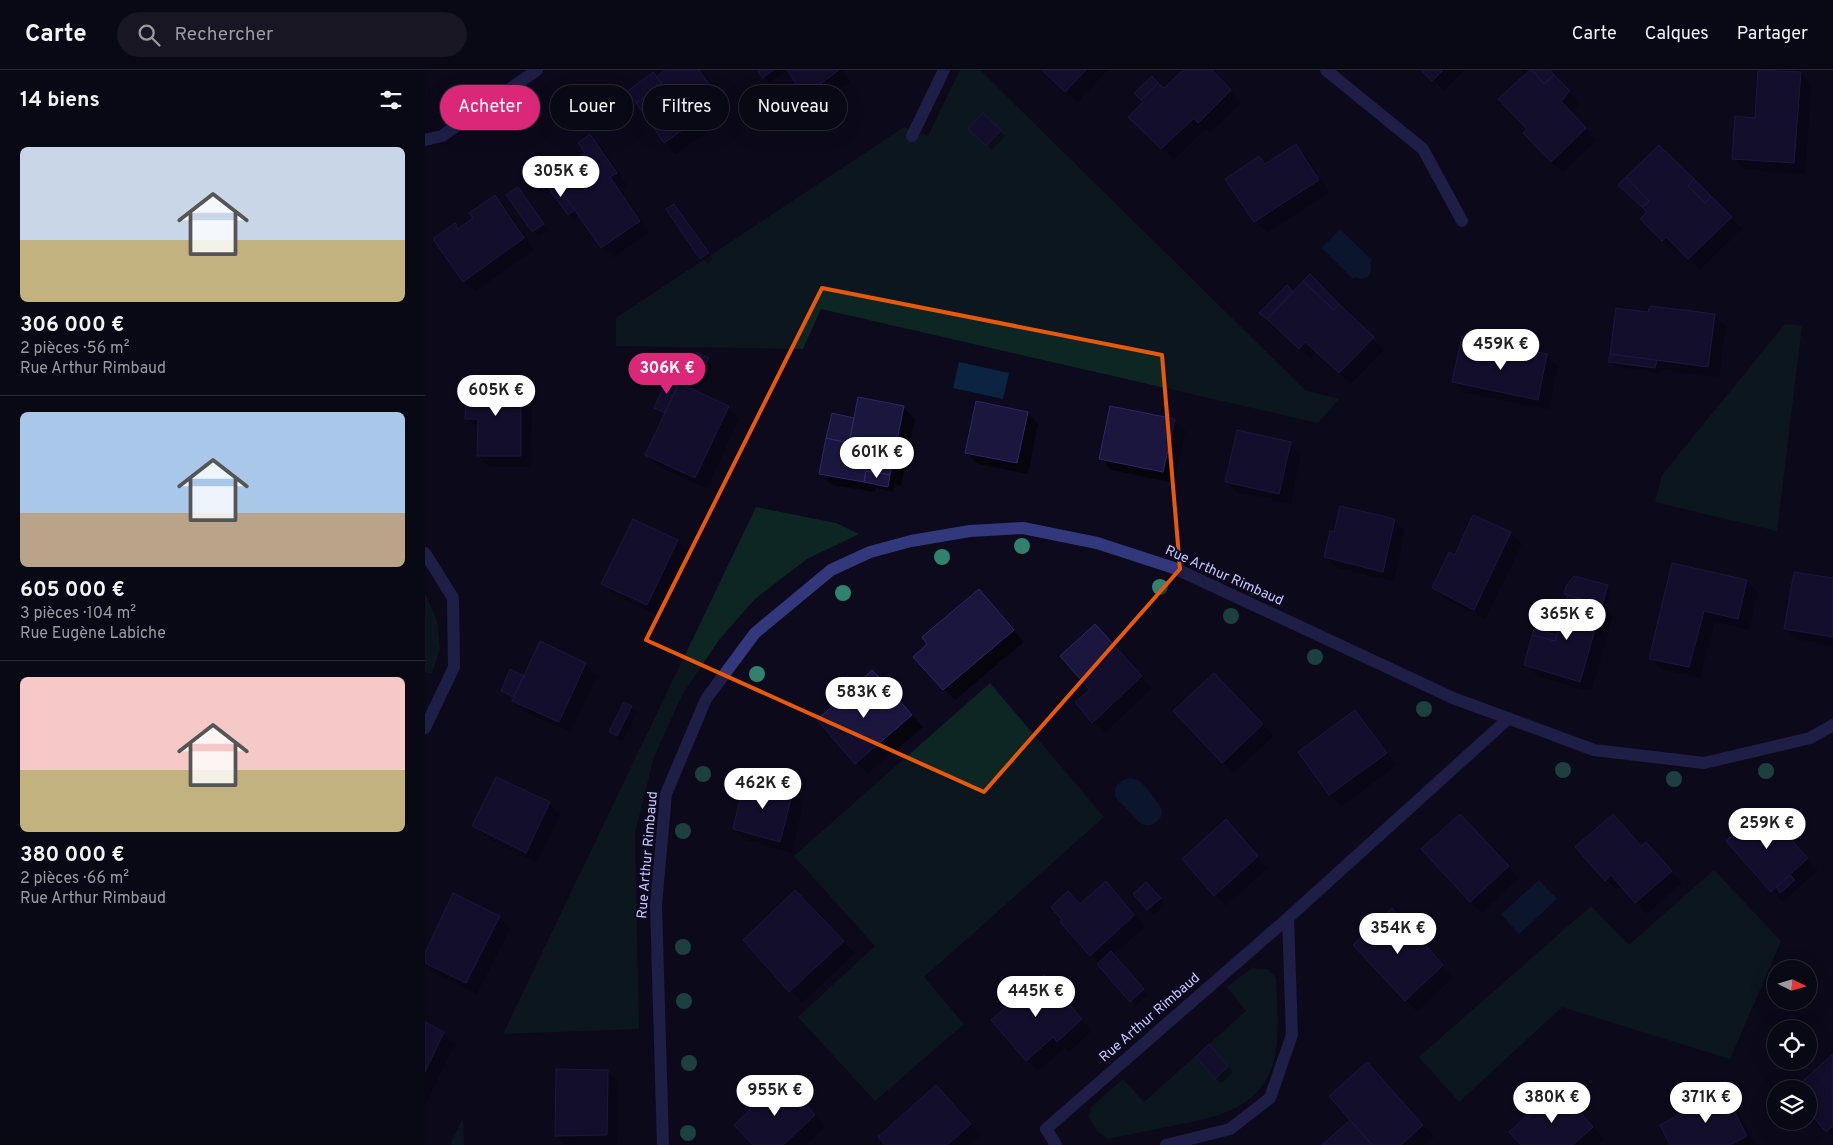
<!DOCTYPE html>
<html lang="fr">
<meta charset="utf-8">
<style>
:root{--surface:#090815;--page:#171622;--text:#f1f3f6;--muted:#999aa0;--line:#292934;--accent:#db2777}
body{margin:0;font-family:Overpass,sans-serif;background:var(--page);color:var(--text);height:100vh;display:flex;flex-direction:column;font-size:19px;white-space:nowrap}
*{box-sizing:border-box;margin:0}
p{font-size:16px;color:var(--muted)}
.icon{flex:none;width:28px;height:28px;fill:none;stroke:currentColor;stroke-width:2;stroke-linecap:round;stroke-linejoin:round}
.map{position:relative;flex:1;overflow:hidden}
.side{display:flex;flex-direction:column;background:var(--surface);width:425px}
.side>*{flex:none}
.hud{position:absolute;left:15px;top:15px;width:475px;height:45px;display:flex;gap:10px}
.needle{width:32px;rotate:95deg}
.controls{position:absolute;left:1342px;top:890px;display:grid;gap:10px}
.controls a{display:grid;place-items:center;width:50px;height:50px;border-radius:50%;background:var(--surface);box-shadow:0 5px 20px #0002,0 0 0 1px var(--line);font-size:25px}
.price{position:absolute;translate:-50% -42px;padding:0 11px;border-radius:18px;background:#fff;color:#222;font-size:16px;line-height:32px;filter:drop-shadow(0 1px 2px #0008)}
.price::after{content:'';position:absolute;left:50%;top:30px;width:15px;height:11px;margin-left:-8px;background:inherit;clip-path:polygon(0 0,100% 0,50% 100%)}
.price.on{background:var(--accent);color:#fff}
ul{padding:0;list-style:none}
li{display:grid;align-content:center;gap:10px;height:265px;padding:0 20px}
li+li{border-top:1px solid var(--line)}
li span{display:grid;place-items:center;height:155px;border-radius:8px;color:#555}
li>.icon{margin-inline-start:auto}
span .icon{width:90px;height:90px;fill:#fffc;stroke-width:1}
li b{font-size:21px}
h2{display:flex;justify-content:space-between;align-items:center;height:60px;padding:0 20px;font-size:21px}
.chip{padding:0 18px;border-radius:22px;background:var(--surface);box-shadow:0 5px 20px #0002,0 0 0 1px var(--line);font-size:18px;line-height:45px}
.chip.on{background:var(--accent);color:#fff}
header{display:flex;align-items:center;gap:30px;box-sizing:border-box;height:70px;padding:0 25px;background:var(--surface);border-bottom:1px solid var(--line)}
header strong{font-size:24px}
nav{display:flex;gap:28px;margin-inline-start:auto;font-size:18px}
.search{width:350px;height:45px;background:var(--page);display:flex;align-items:center;gap:12px;box-sizing:border-box;padding:0 18px;border-radius:28px;color:var(--muted);font-size:19px}
main{display:flex;flex:1;min-height:0}
.map>svg:first-child{display:block}
.green{fill:#0d2623}
.water{fill:#0a2441}
.shadow{fill:#0007}
.building{fill:#1a163e;stroke:#2e276a}
.lines{fill:none;stroke-linecap:round;stroke-linejoin:round}
.minor{stroke:#33387d;stroke-width:12}
.tree{fill:#30816d}
.marked{fill:none;stroke:#e8590c;stroke-width:4;stroke-linejoin:round}
.labels{text-anchor:middle;dominant-baseline:central;stroke-width:4;stroke-linejoin:round;paint-order:stroke}
.street-label{font-size:14px;fill:#c6c5ff;stroke:#0c0a1c}
</style>
<header>
<strong>Carte</strong>
<div class="search"><svg class="icon" aria-label="search" viewBox="0 0 24 24"><circle cx="10" cy="10" r="6"/><path d="M15 15l6 6"/></svg>Rechercher</div>
<nav><a>Carte</a><a>Calques</a><a>Partager</a></nav>
</header>
<main>
<section class="side">
<h2>14 biens<svg class="icon" aria-label="filters" viewBox="0 0 24 24"><path d="M4 7h16M4 17h16"/><circle cx="9" cy="7" r="2"/><circle cx="15" cy="17" r="2"/></svg></h2>
<ul>
<li><span style="background:linear-gradient(#c9d6e8 60%,#c2b280 0)"><svg class="icon" aria-label="home" viewBox="0 0 24 24"><path d="M3 11l9-7 9 7M6 9v11h12V9"/></svg></span><div><b>306 000 €</b><p>2 pièces · 56 m²</p><p>Rue Arthur Rimbaud</p></div></li>
<li><span style="background:linear-gradient(#a9c7e8 65%,#b9a48a 0)"><svg class="icon" aria-label="home" viewBox="0 0 24 24"><path d="M3 11l9-7 9 7M6 9v11h12V9"/></svg></span><div><b>605 000 €</b><p>3 pièces · 104 m²</p><p>Rue Eugène Labiche</p></div></li>
<li><span style="background:linear-gradient(#f6c9c9 60%,#c2b280 0)"><svg class="icon" aria-label="home" viewBox="0 0 24 24"><path d="M3 11l9-7 9 7M6 9v11h12V9"/></svg></span><div><b>380 000 €</b><p>2 pièces · 66 m²</p><p>Rue Arthur Rimbaud</p></div></li>
</ul>
</section>
<div class="map">
<svg width="1408" height="1075" viewBox="0 0 1408 1075">
<rect width="100%" height="100%" fill="#0c0a1c"/>
<!-- green -->
<path class="green" d="M535,0H555L880,320L914,329L893,353L396,239L378,279L191,276V248L479,57L503,66Z
M1360,254L1377,256L1352,461L1230,432L1237,405Z
M331,437L411,453L434,464L382,489L330,529L294,570L257,625L229,687L210,762L214,959L78,964Z
M0,523L12,551L15,579L7,603L0,602Z
M565,613L679,747L499,907L539,954L450,1031L373,947L450,876L369,786Z
M1289,800L1356,871L1305,989L1137,937L1034,1032L994,987L1166,836L1204,875Z
M827,898L842,899L851,908C852,934 855,960 850,985C839,1038 796,1046 751,1055C728,1060 705,1064 683,1069L671,1060L664,1047L666,1037L698,1009L719,1032L821,941L802,917Z
M38,1048L39,1075H25Z"/>
<!-- water -->
<path class="water" d="M915,159L947,190L945,192L946,201L943,207L935,209L930,207L928,209L897,178Z
M534,292L584,303L578,329L528,318Z
M705,708C708,708 710,709 713,710C718,713 734,733 736,738C740,750 726,758 716,754L691,728C687,717 695,710 705,708Z
M1114,810L1132,829L1094,864L1076,844Z"/>
<!-- shadow -->
<path class="shadow" d="M243,0H276L307,44L251,84L240,72L212,32L232,8Z
M334,0H362L344,13Z
M362,0H417L425,12L391,36L380,25Z
M619,0H683L652,33Z
M759,0H785L817,32L785,63L780,59L749,90L705,47L739,20Z
M998,0H1040L1019,21Z
M1096,0H1123L1155,33L1146,43L1172,70L1138,103L1126,91L1104,59L1101,5Z
M1335,0L1376,3L1387,14L1380,104L1319,100L1308,88L1332,49Z
M558,44L580,66L567,80L544,59Z
M165,66L177,77L202,115L196,119L225,162L188,188L177,177L155,146L149,150L144,144L131,111L162,84Z
M871,75L882,87L905,122L842,163L830,151L802,109L834,88L841,95Z
M1234,77L1317,159L1275,200L1253,178L1249,182L1216,149L1223,142Z
M93,118L123,160L113,167L108,161Z
M70,127L81,138L109,180L50,222L39,211L30,155L34,159L50,148Z
M249,135L288,189L282,194L243,140Z
M914,236L959,280L926,314L891,282L886,289L855,261Z
M1224,243L1289,245L1301,256L1294,308L1236,300L1235,303L1190,297L1184,292Z
M1121,285L1133,296L1124,340L1040,323L1029,312Z
M283,289L288,294L280,312L269,306L264,301Z
M96,313L107,324L106,397H64L53,386L54,360L41,348Z
M231,337H303L314,349L282,419L233,396L222,385L240,345Z
M478,337L490,349L476,416L470,414L468,422L451,418L450,422L407,415L396,403L430,350Z
M602,343L613,354L603,404L553,394L542,383Z
M749,350L761,361L749,413L686,400L675,388Z
M865,373L876,384L866,434L813,423L801,412Z
M969,450L980,461L969,512L911,498L900,486Z
M209,451L253,471L264,482L234,546L189,525L178,513Z
M1085,463L1097,474L1060,550L1020,529L1008,518L1030,487Z
M1248,495L1321,511L1333,522L1324,560L1290,552L1275,608L1237,600L1226,588Z
M1408,509V576L1372,570L1361,559Z
M1182,516L1187,522L1182,541L1188,547L1166,622L1112,606L1101,594L1133,567L1144,527L1141,524Z
M565,532L599,572L530,630L519,619Z
M681,567L727,618L680,663L668,652L667,620Z
M160,594L172,606L146,662L99,642L88,630L89,629L83,626L77,621L99,607Z
M789,605L849,666L809,703L798,692Z
M464,619L498,657L442,704L393,650Z
M206,637L212,642L198,671L191,668L185,662Z
M929,641L941,653L972,695L917,736L905,725L875,683Z
M367,722L378,733L367,783L320,770L309,759Z
M124,733L135,745L112,793L60,767L48,755Z
M1349,752L1393,800L1358,832L1347,821Z
M1046,757L1094,808L1057,843L1045,831Z
M812,762L843,798L801,836L790,825Z
M1221,774L1257,813L1222,844L1197,817L1192,821L1152,777L1217,778Z
M681,813L720,857L688,885L724,925L711,936L666,885Z
M721,814L740,834L728,845L710,824Z
M381,832L430,883L377,933L319,870Z
M74,847L85,859L52,924L9,903L0,894V886Z
M978,851L1028,907L992,942L930,875Z
M630,918L667,961L644,982L640,978L613,1001L602,990Z
M0,954L18,963L30,974L0,1036Z
M789,981L808,1002L796,1013L790,1008Z
M1408,985V1067L1384,1040V1019Z
M942,993L1009,1067L1000,1075H899L927,1050Z
M182,1001L194,1012L193,1075H141L131,1065Z
M369,1021L400,1057L381,1075H330Z
M1297,1022L1309,1033L1332,1075H1247Z
M522,1028L556,1066L546,1075H462Z
M1145,1031L1179,1069L1172,1075H1098Z"/>
<!-- building -->
<path class="building" d="M241,0H274L297,32L239,73L211,33L237,14L231,7Z
M333,0H349L337,8Z
M362,0H414L379,26Z
M617,0H661L640,22Z
M758,0H787L806,20L773,53L769,48L736,79L703,47L718,32L716,30L733,13L739,18Z
M996,0H1018L1007,11Z
M1105,0H1107L1119,14L1129,5L1145,21L1136,31L1161,58L1126,92L1098,63L1102,59L1073,29Z
M1107,0H1125L1129,5L1119,14Z
M1333,0L1376,2L1369,93L1307,89L1310,46L1330,48Z
M228,2L237,14L211,33L203,21Z
M727,6L733,13L716,30L709,23Z
M558,43L576,60L561,76L543,59Z
M165,64L192,103L185,107L215,151L176,178L129,111L148,98L144,93L160,83L153,73Z
M871,74L894,110L829,152L800,109L834,86L840,94Z
M1234,75L1269,109L1263,116L1280,133L1286,126L1307,147L1263,189L1241,167L1237,171L1215,149L1222,142L1217,137L1224,131L1201,107Z
M144,93L148,98L129,111L125,107Z
M1201,107L1224,131L1217,137L1193,115Z
M1269,109L1286,126L1280,133L1263,116Z
M129,111L150,140L143,145L122,116Z
M93,117L119,154L107,162L81,125Z
M70,125L99,168L38,212L8,169L30,153L33,159L48,148L44,143Z
M249,134L284,183L275,189L241,139Z
M885,204L914,234L909,240L878,211Z
M878,211L909,240L914,234L949,267L914,303L880,272L874,279L842,249Z
M862,215L868,222L842,249L834,243Z
M1225,236L1290,244L1283,297L1185,284L1191,238L1223,242Z
M1037,266L1083,276L1082,286L1071,284L1072,282L1035,275Z
M1035,275L1072,282L1071,284L1082,286L1083,276L1122,284L1113,330L1027,312Z
M272,282L284,288L275,307L262,301Z
M1185,284L1232,290L1230,298L1183,292Z
M243,307L254,313L240,343L229,338Z
M41,312H96V386H52L53,349H40Z
M254,313L304,336L270,408L220,385Z
M433,327L479,336L465,405L441,401L439,412L394,404L401,368L424,373Z
M551,331L603,342L592,393L540,383Z
M685,336L750,349L738,402L674,389Z
M407,343L429,348L424,373L401,368Z
M812,360L866,372L854,424L800,412Z
M441,401L465,405L463,417L439,412Z
M915,436L970,449L958,502L899,487L905,461L909,462Z
M1048,445L1086,462L1049,540L1007,518L1024,482L1030,485Z
M208,449L253,470L222,535L176,514Z
M1247,493L1322,510L1313,549L1279,541L1264,597L1224,589Z
M1369,502L1408,508V567L1359,559Z
M1149,506L1183,515L1177,535L1139,524L1141,516Z
M554,519L589,560L518,620L488,587L502,574L497,567Z
M1143,525L1177,535L1155,612L1099,595L1107,565L1130,571Z
M670,554L717,606L667,653L650,632L665,620L635,586Z
M1109,559L1132,565L1130,571L1107,565Z
M115,571L161,593L134,652L87,631Z
M85,599L99,606L88,627L76,621Z
M447,600L453,606L439,620L433,613Z
M789,603L838,654L797,693L748,641Z
M453,606L487,645L430,694L392,650L433,613L439,620Z
M199,632L207,636L192,666L184,662Z
M930,640L962,683L904,725L873,682Z
M71,707L125,732L101,783L47,756Z
M320,708L368,721L355,772L308,759Z
M1338,739L1383,788L1346,822L1301,771Z
M1035,744L1084,796L1045,832L996,779Z
M1188,744L1216,776L1221,772L1247,801L1210,833L1186,805L1180,811L1150,777Z
M801,749L833,786L789,826L757,789Z
M1365,805L1370,810L1355,823L1351,817Z
M681,811L709,845L665,886L635,852L637,850L626,837L643,821L655,834Z
M721,812L736,828L722,840L708,824Z
M370,820L419,871L364,922L318,870Z
M28,823L75,846L41,913L0,893V883Z
M967,838L1018,895L980,931L928,875Z
M686,881L719,919L705,932L672,894Z
M619,905L657,949L632,972L628,967L601,991L566,950Z
M0,952L19,962L0,1002Z
M784,974L803,996L790,1009L771,987Z
M1408,984V1056L1401,1062L1384,1042V1019H1369Z
M942,992L998,1055L976,1075H947L904,1026Z
M131,999L183,1000L182,1065L130,1066Z
M358,1008L390,1045L358,1075H328L309,1055Z
M511,1015L546,1054L522,1075H460L453,1067Z
M1133,1018L1168,1057L1148,1075H1096L1084,1062Z
M1298,1020L1322,1066L1305,1075H1245L1235,1055Z
M925,1050L947,1075H897Z"/>
<g class="lines">
<!-- minor -->
<path class="minor" d="M901,0L998,79L1037,151
M487,66L519,0
M0,70L17,66L112,0
M0,483L28,528L29,597L0,658
M238,1075L231,835L241,724L281,629L330,563L406,500L445,482L486,471L545,461L598,458L672,473L749,498L1028,628L1169,680L1279,693L1385,668L1408,655
M631,1075L621,1059L863,848L1084,648
M741,1075L805,1059L845,1028L867,965L863,848"/>
</g>
<!-- trees -->
<g class="tree">
<circle cx="597" cy="476" r="8"/>
<circle cx="517" cy="487" r="8"/>
<circle cx="735" cy="517" r="8"/>
<circle cx="418" cy="523" r="8"/>
<circle cx="806" cy="546" r="8"/>
<circle cx="890" cy="587" r="8"/>
<circle cx="332" cy="604" r="8"/>
<circle cx="999" cy="639" r="8"/>
<circle cx="1138" cy="700" r="8"/>
<circle cx="1341" cy="701" r="8"/>
<circle cx="278" cy="704" r="8"/>
<circle cx="1249" cy="709" r="8"/>
<circle cx="258" cy="761" r="8"/>
<circle cx="258" cy="877" r="8"/>
<circle cx="259" cy="931" r="8"/>
<circle cx="264" cy="993" r="8"/>
<circle cx="263" cy="1063" r="8"/>
</g>
<!-- marked area -->
<path d="M0 0H1408V1075H0ZM397,218L737,285L755,499L559,722L221,570Z" fill="#0c0a1c" fill-opacity=".55" fill-rule="evenodd"/>
<path class="marked" d="M397,218L737,285L755,499L559,722L221,570Z"/>
<g class="labels">
<!-- street labels -->
<g class="street-label">
<text transform="translate(799 506) rotate(24)">Rue Arthur Rimbaud</text>
<text transform="translate(223 785) rotate(-85)">Rue Arthur Rimbaud</text>
<text transform="translate(725 948) rotate(-41)">Rue Arthur Rimbaud</text>
</g>
</g>
</svg>
<div class="controls">
<a><svg class="needle" viewBox="-14 -14 28 28"><path d="M0-13l5 13h-10z" fill="#e53935"/><path d="M0 13l5-13h-10z" fill="#999aa0"/></svg></a>
<a><svg class="icon" aria-label="locate" viewBox="0 0 24 24"><circle cx="12" cy="12" r="6"/><path d="M12 2v4M12 18v4M2 12h4M18 12h4"/></svg></a>
<a><svg class="icon" aria-label="layers" viewBox="0 0 24 24"><path d="M12 4l9 5-9 5-9-5zM3 14l9 5 9-5"/></svg></a>
</div>
<b class="price" style="left:136px;top:128px">305K €</b>
<b class="price" style="left:1076px;top:301px">459K €</b>
<b class="price on" style="left:242px;top:325px">306K €</b>
<b class="price" style="left:71px;top:347px">605K €</b>
<b class="price" style="left:452px;top:409px">601K €</b>
<b class="price" style="left:1142px;top:571px">365K €</b>
<b class="price" style="left:439px;top:649px">583K €</b>
<b class="price" style="left:338px;top:740px">462K €</b>
<b class="price" style="left:1342px;top:780px">259K €</b>
<b class="price" style="left:973px;top:885px">354K €</b>
<b class="price" style="left:611px;top:948px">445K €</b>
<b class="price" style="left:350px;top:1047px">955K €</b>
<b class="price" style="left:1127px;top:1054px">380K €</b>
<b class="price" style="left:1281px;top:1054px">371K €</b>
<div class="hud">
<a class="chip on">Acheter</a>
<a class="chip">Louer</a>
<a class="chip">Filtres</a>
<a class="chip">Nouveau</a>
</div>
</div>
</main>
